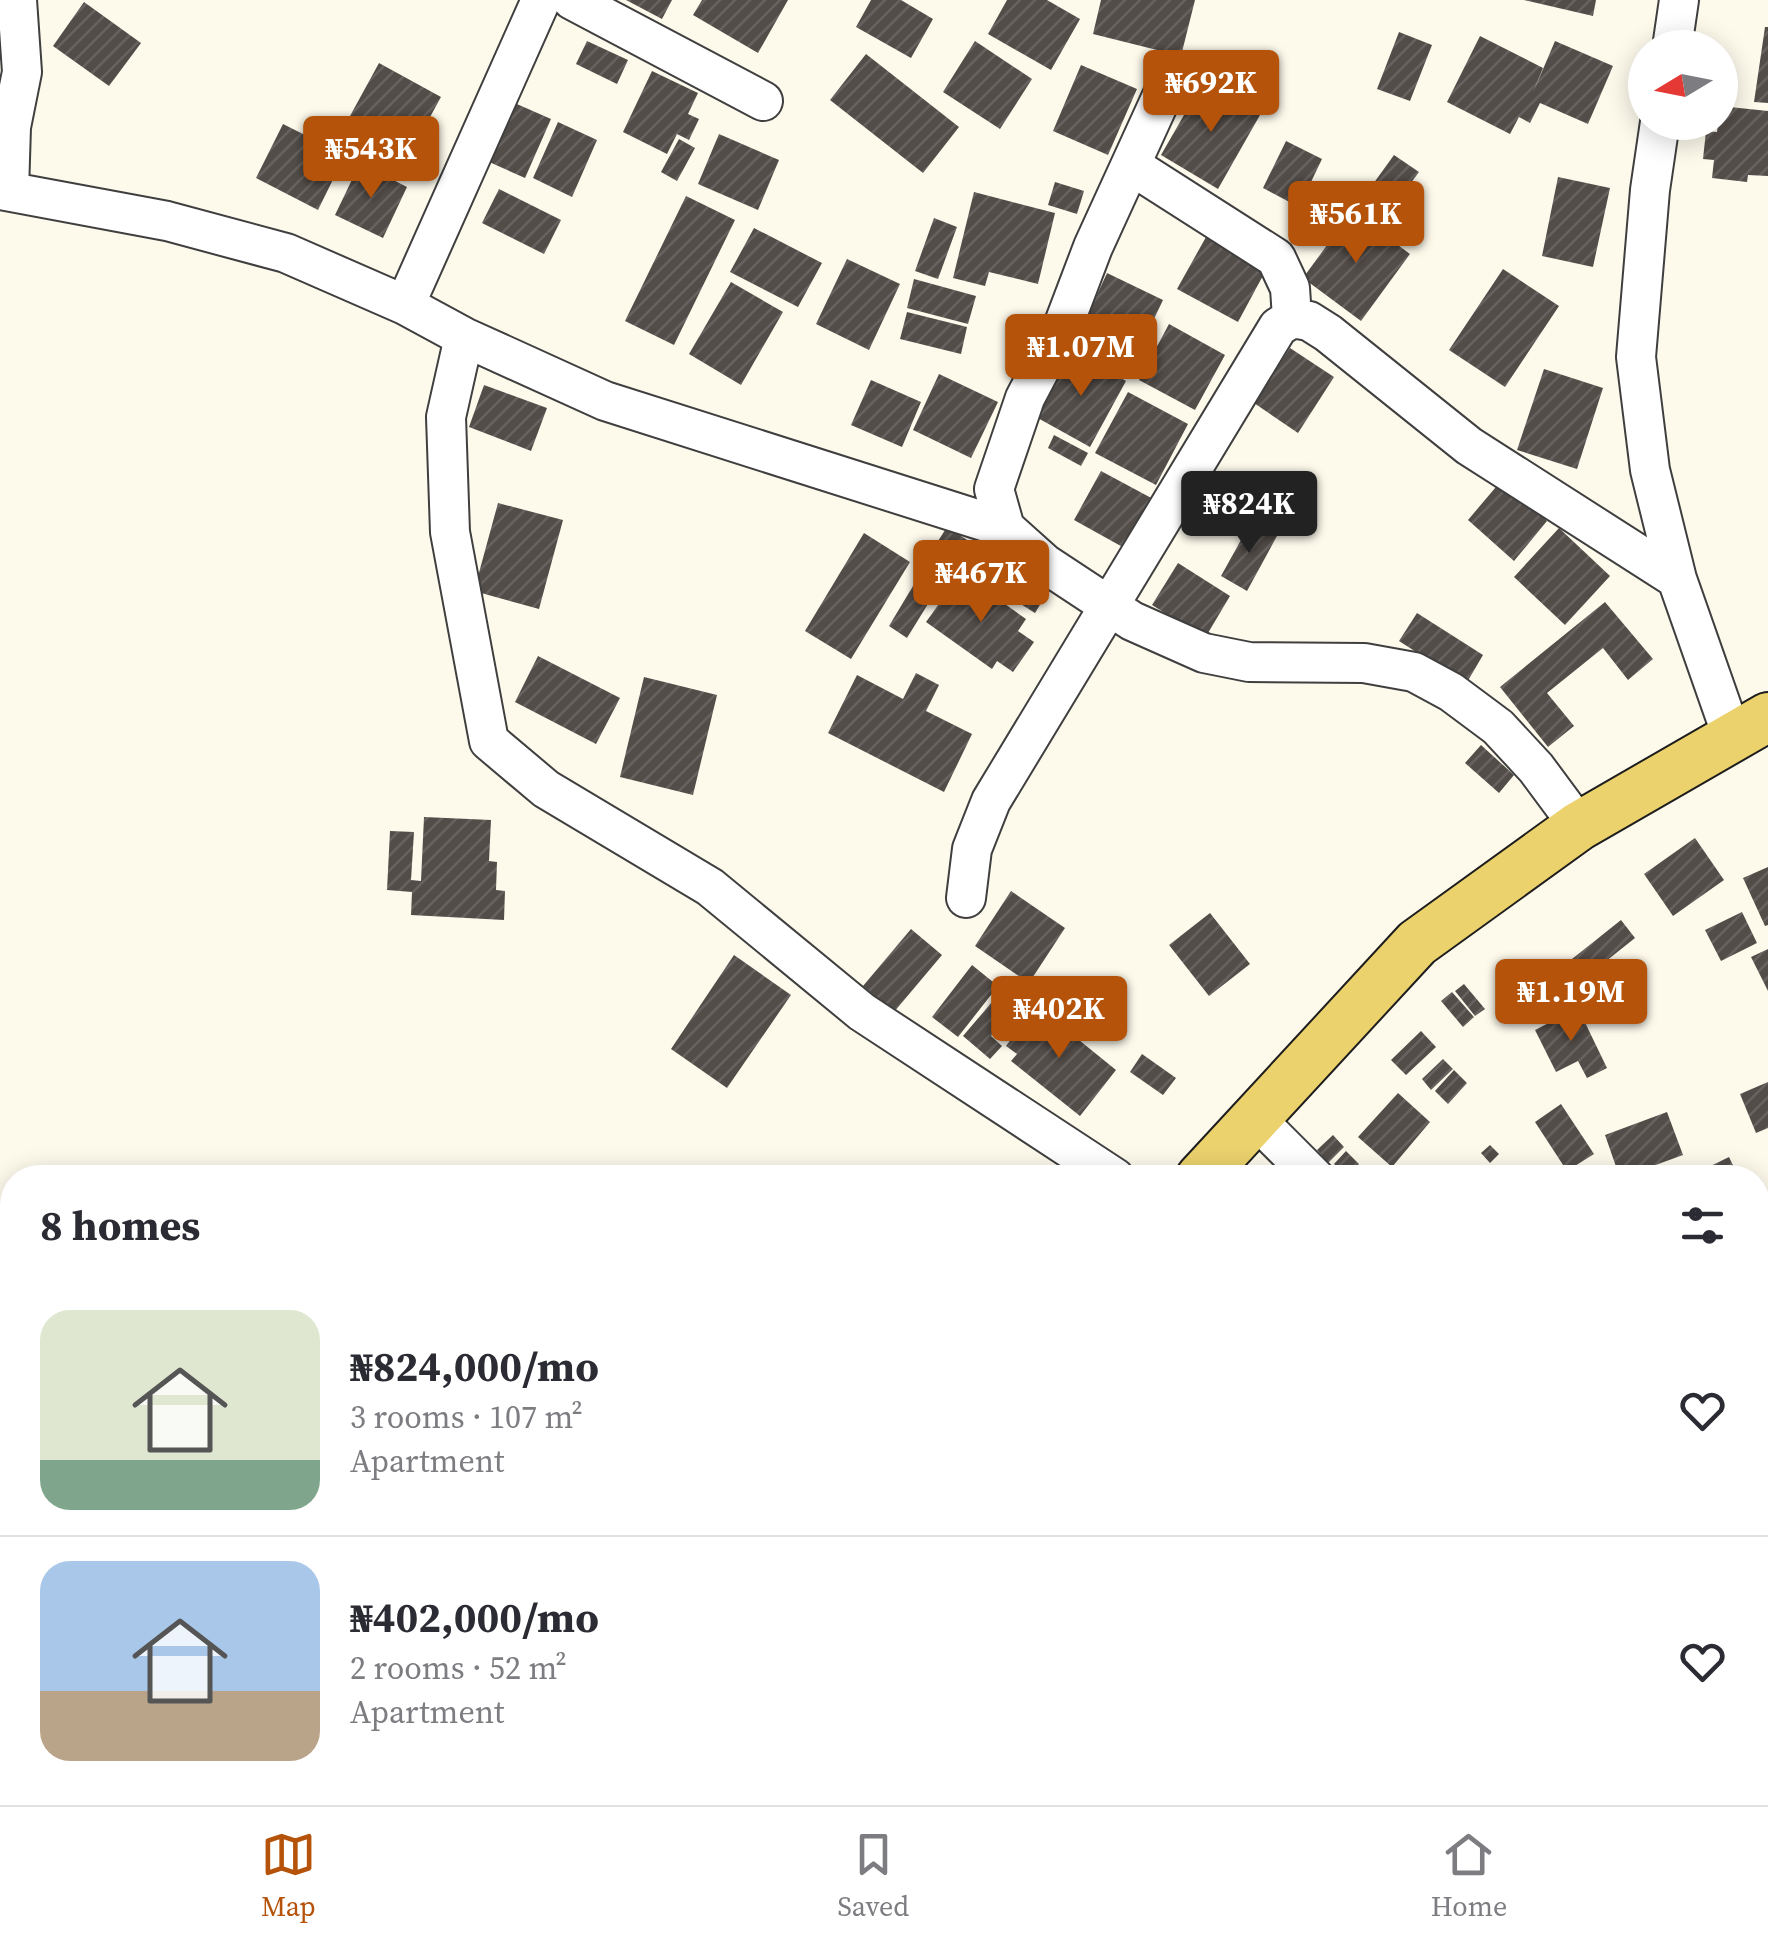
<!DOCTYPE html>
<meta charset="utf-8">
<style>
:root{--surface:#fff;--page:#f2f2f3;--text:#2b2b33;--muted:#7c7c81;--line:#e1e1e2;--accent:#b45309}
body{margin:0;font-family:"Source Serif 4",serif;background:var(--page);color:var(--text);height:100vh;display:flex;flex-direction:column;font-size:38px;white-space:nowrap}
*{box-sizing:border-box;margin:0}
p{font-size:32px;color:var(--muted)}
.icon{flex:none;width:55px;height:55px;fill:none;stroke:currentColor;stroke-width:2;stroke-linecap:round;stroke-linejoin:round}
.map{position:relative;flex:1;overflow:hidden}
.drawer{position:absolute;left:0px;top:1165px;width:1770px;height:640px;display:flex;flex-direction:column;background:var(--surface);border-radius:40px 40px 0 0;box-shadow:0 5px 25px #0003}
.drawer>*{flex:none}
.needle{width:65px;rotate:260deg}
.controls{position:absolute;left:1628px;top:30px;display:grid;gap:20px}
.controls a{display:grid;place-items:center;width:110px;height:110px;border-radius:50%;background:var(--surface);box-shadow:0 5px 25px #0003;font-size:50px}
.price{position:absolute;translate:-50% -85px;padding:0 22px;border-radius:10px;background:var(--accent);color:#fff;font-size:32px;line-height:65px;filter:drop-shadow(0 2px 5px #0008)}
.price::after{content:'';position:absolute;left:50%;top:60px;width:30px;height:22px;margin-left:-15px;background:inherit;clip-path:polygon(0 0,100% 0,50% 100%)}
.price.current{background:#222;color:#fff}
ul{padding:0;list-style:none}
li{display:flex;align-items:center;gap:30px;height:250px;padding:0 40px}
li+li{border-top:2px solid var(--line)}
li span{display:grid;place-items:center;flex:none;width:280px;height:200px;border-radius:30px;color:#555}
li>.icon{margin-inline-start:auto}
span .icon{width:120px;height:120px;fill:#fffc;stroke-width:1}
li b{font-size:42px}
h2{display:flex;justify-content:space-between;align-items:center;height:120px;padding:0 40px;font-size:42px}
.tab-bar{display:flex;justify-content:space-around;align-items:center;height:140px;border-top:2px solid var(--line);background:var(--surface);font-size:28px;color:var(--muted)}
.tab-bar a{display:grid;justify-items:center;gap:5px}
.tab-bar .current{color:var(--accent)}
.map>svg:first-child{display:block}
.building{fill:url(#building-hatch)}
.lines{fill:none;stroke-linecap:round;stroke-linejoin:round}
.minor-casing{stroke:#3f3f3f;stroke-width:42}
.major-casing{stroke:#1d1d1d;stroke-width:52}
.minor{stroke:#fff;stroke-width:38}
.major{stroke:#ecd26d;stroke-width:48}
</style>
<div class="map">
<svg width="1768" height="1805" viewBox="0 0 1768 1805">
<defs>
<pattern id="building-hatch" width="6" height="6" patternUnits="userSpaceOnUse" patternTransform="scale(2.5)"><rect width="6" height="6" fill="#534d49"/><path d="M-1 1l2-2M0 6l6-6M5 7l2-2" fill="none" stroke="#67625f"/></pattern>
</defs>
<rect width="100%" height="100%" fill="#fdfaec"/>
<!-- building -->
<path class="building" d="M626,0H672L662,19Z
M702,0H788L758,53L693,15Z
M871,0H901L933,19L911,58L856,27Z
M1007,0H1047L1080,19L1051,70L988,34Z
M1101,0H1195L1181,56L1093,34Z
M1524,0H1596L1593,16Z
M84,2L141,43L109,86L53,46Z
M1765,27H1768V103L1754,102Z
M1399,32L1432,45L1410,101L1377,89Z
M1480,36L1543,68L1532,95L1555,41L1613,66L1588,124L1540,103L1530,123L1519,117L1510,134L1447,102Z
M587,41L628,60L617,84L576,64Z
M975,41L1032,79L1000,129L943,92Z
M866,54L959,127L923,173L830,100Z
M379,63L441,97L412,150L350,116Z
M1081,65L1137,89L1108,155L1053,131Z
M652,71L698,93L688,114L699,119L689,140L677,134L667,154L623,132Z
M1203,82L1260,115L1218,189L1161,155Z
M510,101L551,119L525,178L487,161Z
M1720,106L1768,111V176L1748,175L1747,182L1712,178L1714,160L1703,159L1706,131L1717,132Z
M558,122L597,140L572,197L533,178Z
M283,124L345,155L318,210L256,178Z
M719,134L779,160L758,210L698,184Z
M679,139L695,148L677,181L661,172Z
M1286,141L1322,159L1299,207L1263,188Z
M1394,155L1419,172L1379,226L1355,209Z
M360,163L407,187L383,238L335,215Z
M1558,177L1610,188L1593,267L1542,256Z
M1055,182L1084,191L1077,214L1048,205Z
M499,189L561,220L544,254L482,223Z
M974,192L1055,213L1038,284L989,272L985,286L953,278Z
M686,196L735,220L674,345L625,321Z
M1352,211L1410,254L1361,321L1303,278Z
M934,218L957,227L938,279L915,271Z
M754,228L822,263L798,307L730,272Z
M1206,237L1266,270L1238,322L1177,289Z
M847,259L900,284L869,350L816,324Z
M1503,269L1559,306L1505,387L1449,350Z
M1107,273L1163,300L1134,361L1079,334Z
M914,279L976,296L968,324L907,308Z
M731,282L783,312L741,385L689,354Z
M907,312L967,327L961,354L900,339Z
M1169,324L1225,355L1195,410L1139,380Z
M1290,348L1334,377L1298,433L1254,403Z
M1073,351L1126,381L1090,447L1036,417Z
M1544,369L1603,388L1577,469L1517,450Z
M939,374L998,402L971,458L913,430Z
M871,380L921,402L902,447L851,425Z
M484,385L547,408L531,451L469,427Z
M1128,392L1188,424L1156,485L1095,453Z
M1054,435L1088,453L1081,466L1048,448Z
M1101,471L1155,500L1128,550L1074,520Z
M1501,481L1547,521L1514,561L1468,520Z
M498,503L563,520L539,609L474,591Z
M1251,522L1277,536L1247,591L1221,576Z
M947,527L1026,578L1009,603L931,552Z
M1559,528L1610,576L1565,625L1514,577Z
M864,533L910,562L851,659L805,631Z
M928,561L947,573L907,638L889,626Z
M1178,563L1230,596L1205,638L1152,605Z
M961,573L1026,619L1018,631L1034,642L1013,672L997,661L992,669L926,622Z
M1031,577L1050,588L1035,613L1016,601Z
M1605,602L1653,659L1628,680L1603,648L1547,693L1574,726L1548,747L1500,687Z
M1417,613L1483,655L1466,684L1399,641Z
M538,656L620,698L596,744L515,702Z
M916,673L939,685L926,711L972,734L944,792L828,733L857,675L903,699Z
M644,677L717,695L693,795L620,777Z
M1481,745L1514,775L1499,793L1465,763Z
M424,817L491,820L489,861L497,862L496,890L505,891L504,920L411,915L412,892L387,890L390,831L414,832L411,880L421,881Z
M1695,838L1724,880L1673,916L1644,874Z
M1768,867V925L1765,926L1743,878Z
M1011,891L1065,928L1029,983L975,946Z
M1742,912L1757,943L1721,961L1705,930Z
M1210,913L1250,964L1209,996L1169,945Z
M1621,920L1635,938L1581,981L1567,963Z
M911,929L942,955L894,1012L863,986Z
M1768,949V991L1751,957Z
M734,955L791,995L727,1088L671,1049Z
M972,965L998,986L958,1037L932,1017Z
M1464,984L1485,1009L1475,1016L1455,991Z
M1003,989L1019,1003L991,1036L1002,1046L990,1059L963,1036Z
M1452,992L1474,1017L1463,1027L1441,1001Z
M1037,1006L1116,1070L1080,1116L1011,1061L1017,1054L1006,1046Z
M1578,1008L1607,1068L1587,1078L1578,1061L1556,1072L1535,1030Z
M1421,1031L1436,1047L1406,1075L1391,1060Z
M1142,1054L1176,1078L1163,1095L1130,1072Z
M1443,1059L1453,1069L1431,1090L1422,1079Z
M1454,1070L1467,1083L1448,1104L1435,1091Z
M1768,1082V1128L1756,1133L1740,1094Z
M1398,1093L1430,1122L1392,1167L1358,1137Z
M1561,1104L1594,1154L1567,1171L1535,1122Z
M1667,1112L1683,1155L1620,1178L1605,1135Z
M1333,1135L1344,1147L1328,1163L1317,1150Z
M1490,1145L1499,1154L1490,1163L1481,1153Z
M1346,1151L1359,1164L1347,1176L1334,1164Z
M1729,1157L1739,1178H1686Z
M1758,1237L1768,1259V1262L1758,1267Z
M1768,1328V1376L1758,1382V1333Z
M12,1496V1567L0,1571V1500Z
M97,1792H145L154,1805H79Z
M470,1792H502L489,1805H479L468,1795Z
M812,1792H860L851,1805H829Z
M864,1792H899L908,1799L904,1805H856Z
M961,1792H1033L1052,1805H953Z
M1130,1792H1177L1174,1805H1127Z
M1437,1792H1470L1473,1805H1439Z
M1489,1792H1548L1550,1805H1491Z"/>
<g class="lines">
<!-- minor casing -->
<g class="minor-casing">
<path id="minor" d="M572,0L763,101
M1672,48L1679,0
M1168,83L1093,247L1063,326L1025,398L994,489L1005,528L1044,563L1132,621L1204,653L1249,662L1364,663L1414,672L1451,692L1498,727L1536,768L1579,826
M1660,122L1650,190L1636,357L1650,470L1677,579L1732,736
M1132,166L1276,258L1290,288L1292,318
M0,190L167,221L286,253L405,305L464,337L605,401L1005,528
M9,191L11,127L22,72L17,0
M405,305L541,0
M464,337L446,417L450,532L489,741L546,789L710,887L862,1012L1115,1178
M966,898L972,849L991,801L1278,327L1292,318L1309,321L1328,333L1469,446L1677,579
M1257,1120L1315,1178
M0,1664L12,1680
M641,1792L660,1805
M5,1805L20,1792"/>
</g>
<!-- major casing -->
<g class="major-casing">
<path id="major" d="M1200,1178L1417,943L1579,826L1768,717
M602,1805L613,1792"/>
</g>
<!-- minor -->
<use href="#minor" class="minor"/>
<!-- major -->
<use href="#major" class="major"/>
</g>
</svg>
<div class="controls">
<a><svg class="needle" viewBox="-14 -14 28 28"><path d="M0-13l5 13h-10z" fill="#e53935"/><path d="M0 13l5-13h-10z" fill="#7c7c81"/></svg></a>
</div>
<b class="price" style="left:1211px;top:135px">₦692K</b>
<b class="price" style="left:371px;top:201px">₦543K</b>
<b class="price" style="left:1356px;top:266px">₦561K</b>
<b class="price" style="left:1081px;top:399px">₦1.07M</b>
<b class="price current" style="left:1249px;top:556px">₦824K</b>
<b class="price" style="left:981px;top:625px">₦467K</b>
<b class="price" style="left:1571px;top:1044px">₦1.19M</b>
<b class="price" style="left:1059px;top:1061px">₦402K</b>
<section class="drawer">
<h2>8 homes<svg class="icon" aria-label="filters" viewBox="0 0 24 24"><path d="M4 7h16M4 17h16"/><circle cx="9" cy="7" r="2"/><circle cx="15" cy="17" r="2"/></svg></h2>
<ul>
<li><span style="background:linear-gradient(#dfe7d0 75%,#7fa58c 0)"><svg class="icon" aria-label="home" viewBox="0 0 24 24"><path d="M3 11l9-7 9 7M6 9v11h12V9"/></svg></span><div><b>₦824,000/mo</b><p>3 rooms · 107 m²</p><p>Apartment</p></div><svg class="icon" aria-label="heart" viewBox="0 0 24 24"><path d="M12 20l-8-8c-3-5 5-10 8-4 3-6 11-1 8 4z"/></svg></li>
<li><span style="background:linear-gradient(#a9c7e8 65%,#b9a48a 0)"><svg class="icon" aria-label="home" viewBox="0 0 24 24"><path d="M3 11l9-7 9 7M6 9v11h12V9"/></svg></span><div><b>₦402,000/mo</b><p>2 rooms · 52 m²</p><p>Apartment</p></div><svg class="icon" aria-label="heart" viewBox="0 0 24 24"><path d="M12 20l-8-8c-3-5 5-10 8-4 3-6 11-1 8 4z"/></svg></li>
</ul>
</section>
</div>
<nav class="tab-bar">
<a class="current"><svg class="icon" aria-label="map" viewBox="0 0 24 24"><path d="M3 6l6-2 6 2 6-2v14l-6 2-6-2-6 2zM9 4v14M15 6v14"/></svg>Map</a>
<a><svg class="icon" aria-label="saved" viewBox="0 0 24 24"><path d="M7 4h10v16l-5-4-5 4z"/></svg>Saved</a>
<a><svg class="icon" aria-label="home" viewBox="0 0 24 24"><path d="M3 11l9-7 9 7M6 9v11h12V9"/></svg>Home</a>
</nav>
